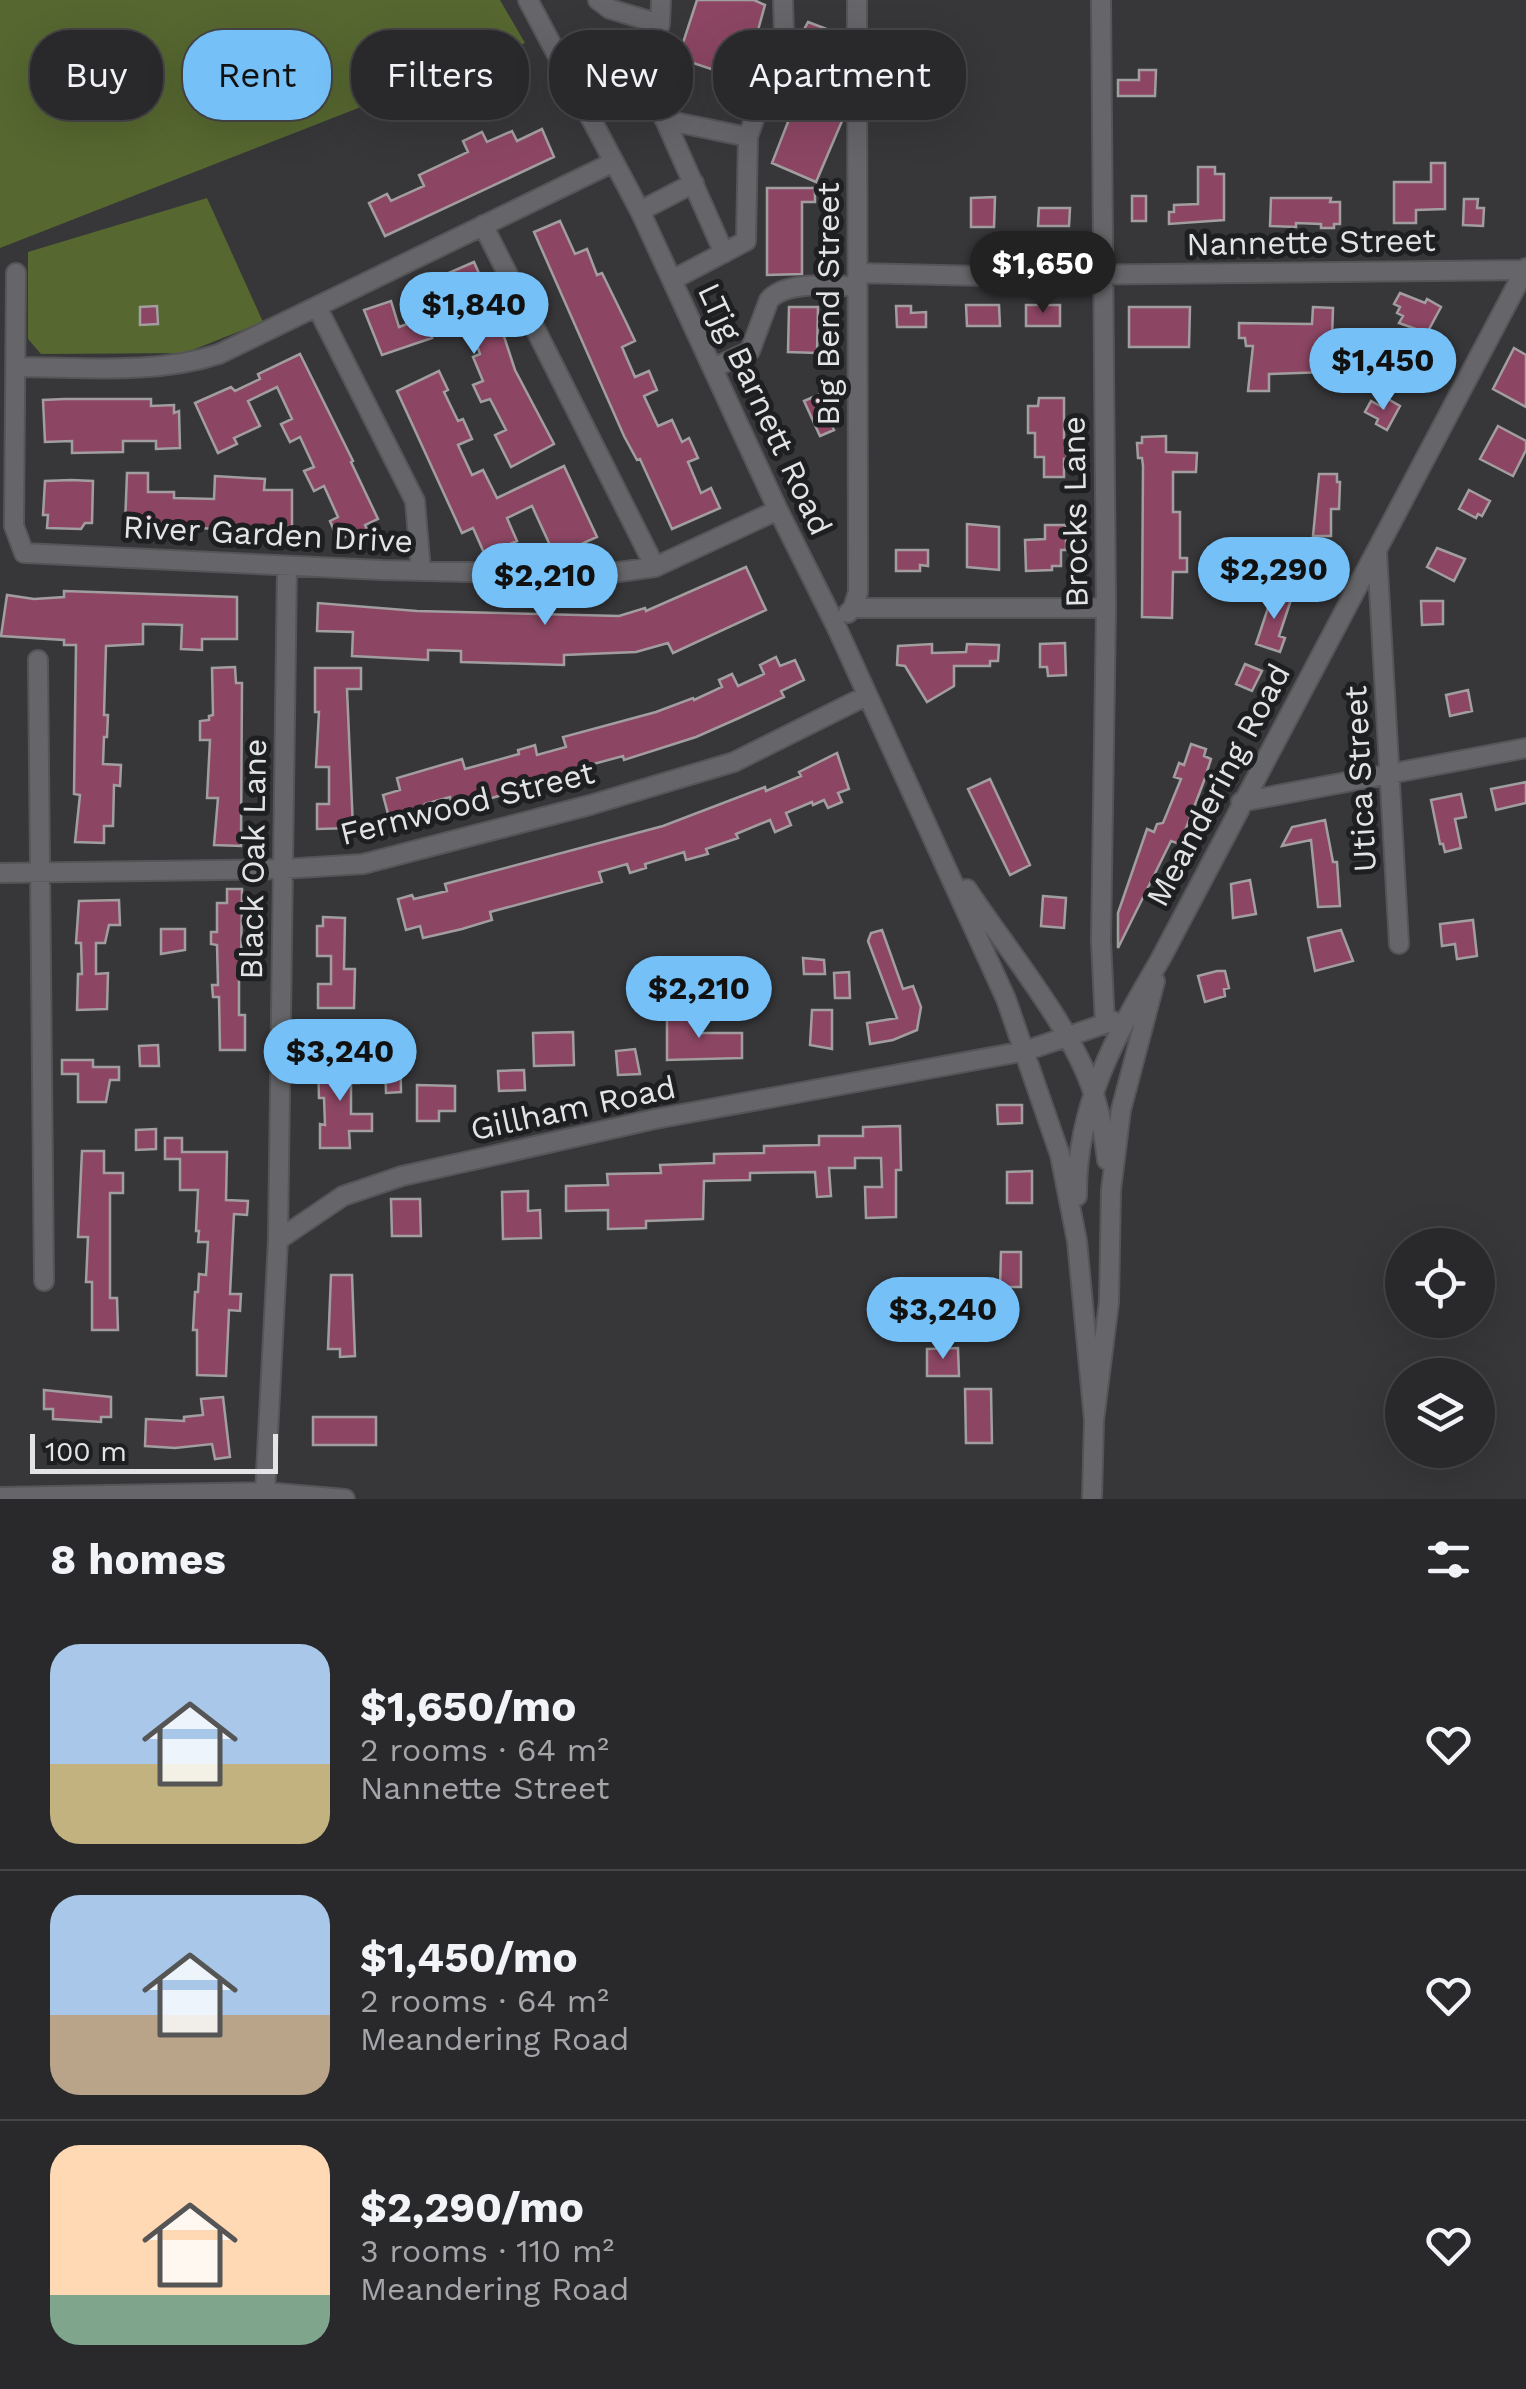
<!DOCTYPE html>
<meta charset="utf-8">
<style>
:root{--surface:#29292c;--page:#313134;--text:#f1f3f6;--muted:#a5a6a9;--line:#454548;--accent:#75c0f6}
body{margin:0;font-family:"Work Sans",sans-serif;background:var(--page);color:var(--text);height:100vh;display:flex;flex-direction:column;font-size:38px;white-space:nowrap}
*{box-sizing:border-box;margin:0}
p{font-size:32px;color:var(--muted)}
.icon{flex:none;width:55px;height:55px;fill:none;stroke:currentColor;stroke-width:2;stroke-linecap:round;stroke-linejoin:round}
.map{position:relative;height:1499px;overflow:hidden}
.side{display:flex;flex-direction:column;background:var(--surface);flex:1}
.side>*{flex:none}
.guide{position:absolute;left:30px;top:30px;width:1000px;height:90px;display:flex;gap:20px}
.buttons{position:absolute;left:1385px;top:1228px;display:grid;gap:20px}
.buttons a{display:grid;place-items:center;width:110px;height:110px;border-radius:50%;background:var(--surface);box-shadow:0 10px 40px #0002,0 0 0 2px var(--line);font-size:50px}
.scale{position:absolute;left:30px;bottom:25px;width:248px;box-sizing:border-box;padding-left:10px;border:5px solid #e3e4e6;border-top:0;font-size:28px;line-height:35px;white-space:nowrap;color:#e3e4e6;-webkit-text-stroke:8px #1e1f20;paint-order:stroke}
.price{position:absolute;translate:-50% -85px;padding:0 22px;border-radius:35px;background:var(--accent);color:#111;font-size:32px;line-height:65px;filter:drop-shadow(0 2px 5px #0008)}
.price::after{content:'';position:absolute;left:50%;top:60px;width:30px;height:22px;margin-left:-15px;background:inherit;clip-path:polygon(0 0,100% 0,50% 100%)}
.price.active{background:#222;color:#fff}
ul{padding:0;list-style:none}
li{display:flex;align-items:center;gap:30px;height:250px;padding:0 50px}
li+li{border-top:2px solid var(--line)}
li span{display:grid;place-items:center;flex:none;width:280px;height:200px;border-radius:30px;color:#555}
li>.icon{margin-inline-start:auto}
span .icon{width:120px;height:120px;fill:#fffc;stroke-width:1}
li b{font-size:42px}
h2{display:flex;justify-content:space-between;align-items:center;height:120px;padding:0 50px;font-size:42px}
.tag{padding:0 35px;border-radius:40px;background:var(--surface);box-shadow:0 10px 40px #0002,0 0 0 2px var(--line);font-size:35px;line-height:90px}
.tag.active{background:var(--accent);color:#111}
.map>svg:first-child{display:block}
.green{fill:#566730}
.building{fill:#8c4663;stroke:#a29e9f;stroke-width:2.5}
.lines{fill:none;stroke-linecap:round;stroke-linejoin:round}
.minor-casing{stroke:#555558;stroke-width:22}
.minor{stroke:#66666a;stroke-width:18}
.labels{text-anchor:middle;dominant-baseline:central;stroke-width:10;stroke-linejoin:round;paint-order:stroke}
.street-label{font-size:32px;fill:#e3e4e6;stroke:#1e1f20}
</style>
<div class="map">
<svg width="1526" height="1499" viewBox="0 0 1526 1499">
<rect width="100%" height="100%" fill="#37373a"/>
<!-- green -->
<path class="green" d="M0,0H500L525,43L0,248Z
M207,198L263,322L185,353L41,354L28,339V252Z"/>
<!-- building -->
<path class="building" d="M697,0H754L765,5L753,48L758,50L752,69L758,71L753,83L675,57L679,45L682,46Z
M808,22L837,33L829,47L840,53L826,79L843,86L830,115L842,121L816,182L772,163L793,109L787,106L812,49L798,41Z
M1139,70H1156L1155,96H1118V80H1139Z
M542,129L554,157L385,236L369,203L387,194L391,201L424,186L419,175L468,152L463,141L482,132L487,142L512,131L517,141Z
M1431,163H1445V209L1416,210V223H1394V182H1431Z
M1198,167H1215V174H1224V220L1169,224V212H1174V205L1198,204Z
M767,188H815V202H802V274L767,275Z
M1132,196H1146V221H1132Z
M995,197L994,227H971V198Z
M1271,198H1331L1330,202H1340V224H1334V228H1321V224L1296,223V227L1270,226Z
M1464,199H1478L1477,208H1484L1483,226L1463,225Z
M1039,208H1070L1069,226H1038Z
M560,221L575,254L587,249L597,275L602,273L626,322L635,341L622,347L635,377L649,371L657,390L644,396L658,426L672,420L682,442L689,438L698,458L688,462L701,493L711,488L720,508L672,529L640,459L637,460L624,436L534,232Z
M474,262L496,312L515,370L554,444L511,467L495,435L506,430L490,399L481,402L473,385L483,381L473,357L480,354L468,317L430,334L432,338L382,355L364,310L391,301L399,327L437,313L435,308L445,304L435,279Z
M1400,293L1425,303L1427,299L1441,307L1427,333L1399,323L1403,316L1397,313L1400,307L1394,304Z
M966,305H999L1000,326H967Z
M1026,305H1060V326H1026Z
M157,306L158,324L140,325V307Z
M896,306H911V313L926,312V327H897Z
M789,307H818L817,353L788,352Z
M1129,307H1190L1189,347H1129Z
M1313,307L1333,308L1332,339H1328L1330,367H1326V372L1269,374V391H1248L1253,346H1246L1245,338H1239V323L1312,324Z
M1514,348L1526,355V407L1493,389Z
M300,354L353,461L351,462L378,519L365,525L371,538L358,544L353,534L338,540L330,521L338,517L324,486L314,491L304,471L314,467L300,437L290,442L281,424L292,419L277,387L248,401L260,426L234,438L237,444L218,453L195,403L231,387L235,391L260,379L258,374Z
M439,371L448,390L444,392L458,421L463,419L472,439L458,445L472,475L483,470L497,498L564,466L597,537L555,556L532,506L507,518L517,541L485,555L473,528L462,533L397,391Z
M818,395L834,430L820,436L804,401Z
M1039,398H1064V438H1077V452H1067V459H1064V477H1044V457H1035V433H1028V406H1038Z
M64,399H151V406L174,405V413L179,411L180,448L156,449V441H123V452L72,453V441L45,442L43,400Z
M1388,399L1400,406L1387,430L1376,424L1378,419L1365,412L1371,401L1384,408Z
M1498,426L1526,441V450L1513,476L1480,459Z
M1166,436V452L1197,453L1196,472H1173V512H1180V558H1187V572H1173L1172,618L1142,617L1143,466L1142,458H1138L1137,443H1142V437Z
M127,473H148V492H174V498L214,499L215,476L265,479L264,490H292V537L269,539L270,531L125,525Z
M1319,474H1337V482H1340L1339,509H1331V536H1313Z
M71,480L93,481L92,523H85L81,529L47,528L48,515H43L45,481Z
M1469,490L1490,501L1482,516L1478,514L1476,518L1459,509Z
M967,524L999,527V570L967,567Z
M1045,525H1066V550H1061V566H1052V570L1026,571L1025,540L1045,539Z
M1437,548L1465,559L1454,581L1427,567Z
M896,550H928V566L920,565V571H896Z
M746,567L766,610L673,653L668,643L636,652L564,655V665L461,662V651L428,650V660L352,656L353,632L317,631L318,603L417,611L619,616L645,608L646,611Z
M1274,590L1292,597L1279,636L1285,638L1280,652L1256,644Z
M64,591L237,597V639H202V650L181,649L182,625L143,624V644L106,646L104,715H108L107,737H104L103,764L121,765L120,786L114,785L113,826H104V843L75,842L80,795L74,794L76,645H64V640L1,636L7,595L34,599L64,597Z
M1421,601H1443V624L1422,625Z
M1065,643L1066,675L1048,676L1047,667H1040V644Z
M932,644V653L966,652L967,644L999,645L998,661H990V666H954V686L927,702L905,666L897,665L898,646Z
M776,657L780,666L795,660L804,680L781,691L784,697L739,718L696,737L624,760L623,756L586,766L587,770L485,800L463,805L462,799L451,802L450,797L425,804L428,816L391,825L383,795L400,790L397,778L462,759L465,769L519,754L518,750L535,745L537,755L566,747L563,737L656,712L693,698L694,700L722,687L719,680L732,674L738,686L764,674L760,665Z
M1245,664L1262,671L1252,691L1236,684Z
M235,667L236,683H242L241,846L214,845L218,798H207L210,740H200V721L209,720V716L213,715L212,668Z
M315,668H361V689H347L353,828L317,829V804H329V767H316L319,712H315Z
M1468,690L1472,711L1450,716L1446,695Z
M1191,744L1206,749L1204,756L1211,759L1204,781L1180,844L1171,841L1118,948V913L1147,829L1154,832L1157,824L1163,823L1181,779L1174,777L1179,763L1184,765Z
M837,753L849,789L838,793L842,802L828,808L824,800L813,805L812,802L786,813L791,825L775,832L770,820L736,834L738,838L706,849L708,854L686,860L684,852L645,864L646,868L630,873L627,864L599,872L602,882L490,912L492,920L462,929L423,938L420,926L406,930L398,899L412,895L414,899L447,891L445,884L663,826L765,787L766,791L801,776L799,772Z
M990,779L1030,865L1010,875L968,789Z
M1526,782V803L1496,810L1491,789Z
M1461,794L1466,817L1455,819L1461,848L1445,852L1443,844H1440L1431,800Z
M1325,820L1333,862H1337L1340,906L1318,907L1311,840L1282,846L1292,827Z
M1250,880L1256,914L1233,918L1231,884Z
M227,889H242L241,965H239V1015H245V1050H220L219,997H213L212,985H218L217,945L211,944V932H217V903H227Z
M1043,896L1066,898L1064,928L1041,926Z
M119,900L120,925H109L105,943H96V974L108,973L107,1009L77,1010L78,974H82L81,943H76L79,901Z
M323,917L345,918L344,969H355L354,1008H318V984H331V956H317V926H323Z
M1473,920L1477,956L1457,959L1455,944L1442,946L1440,924Z
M161,929H185V950L161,954Z
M882,930L903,989L913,986L921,1007L917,1030L893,1040L870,1044L867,1023L897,1018L868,941L871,933Z
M1341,930L1353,961L1315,971L1308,938Z
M803,958L824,960L825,974H804Z
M1217,971H1225L1229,988L1224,989L1225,996L1205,1002L1198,976Z
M849,972L850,998H835L834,973Z
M812,1010H832V1049L810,1045Z
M667,1016H698V1033H742V1058L667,1060Z
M400,1029L401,1092L386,1093L384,1030Z
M573,1032L574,1065L534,1066L533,1033Z
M158,1045L159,1066H140L139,1046Z
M635,1049L640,1074L618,1075L616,1051Z
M62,1060H93V1067H119V1080H110L106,1102H78V1074H62Z
M318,1061H359V1083H351V1114H372V1131H349L350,1148H320V1124L325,1125L324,1098H319Z
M524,1070L525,1090L499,1091L498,1071Z
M417,1085L455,1086V1111H439V1121H417Z
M997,1105H1022V1123L998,1124Z
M900,1126L901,1170H896V1217L866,1218L865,1187H882L881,1158H855V1168H829L831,1196L817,1197L815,1172L750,1173V1180L704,1181L703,1219L646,1221V1228L608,1229V1210L566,1211V1186L608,1185L607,1174L661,1173L660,1165L714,1163V1154L764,1153V1146L819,1145V1136H863V1127Z
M156,1129V1149L136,1150V1130Z
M165,1138H182V1152H227L226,1200L248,1201L247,1215L234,1214L230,1294H241L240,1311L229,1310L226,1376L197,1375V1330H193L195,1292H198L199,1274L206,1275L208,1242H198L199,1231H196L198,1190H180V1159H165Z
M82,1151H104V1173H123V1193H110V1298H117L118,1330H92V1282H86L88,1237H78Z
M1032,1171V1203H1007V1172Z
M528,1191V1211L540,1210L541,1238L503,1239L502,1192Z
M391,1199H420L421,1236H392Z
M1001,1252H1021V1287H1000Z
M331,1275H352L355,1356L340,1357V1349H328Z
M958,1348L959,1376H927V1349Z
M965,1389H991L992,1443H966Z
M44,1390L111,1397V1417H101V1422L53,1419V1409H44Z
M223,1397L230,1457L215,1459L212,1444L175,1448L145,1446L146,1419L184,1421V1417L203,1415L201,1399Z
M313,1417H376V1445H313Z"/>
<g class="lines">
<!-- minor casing -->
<g class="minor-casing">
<path id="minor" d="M528,0L640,211L778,510L836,626L1006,999L1060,1155L1077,1241L1094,1420
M598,0L610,9L660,24
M1101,0L1106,608L1101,941L1105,1024
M642,79L665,120L748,137
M588,110L642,79L660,24L661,0
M665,120L724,253
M640,211L694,183
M483,225L655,567
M16,273L14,526L24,553L382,570L597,575L655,567L778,510
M858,273L982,276L1525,270
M672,280L746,241L748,137L784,33L783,0
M317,307L415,501L421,571
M17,367C85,367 154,375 219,354L614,162
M713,368L750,351L769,300C786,280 834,286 857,286
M1377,552L1399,944
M853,608L858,592L857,0
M848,613L853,608H1106
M38,660L44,1281
M1241,802L1526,748
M0,873L283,869L363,864L590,805L734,762L866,696
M967,889C1006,948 1072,1027 1093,1092C1101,1114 1104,1137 1107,1160
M1077,1196C1076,1105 1116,1035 1160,960L1526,268
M278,1240L343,1196L402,1176L655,1119L1025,1051L1113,1021
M265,1492L278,1240L287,566
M0,1497L265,1492L345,1499
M1092,1499L1094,1420L1109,1302L1111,1190L1121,1110L1155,981"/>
</g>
<!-- minor -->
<use href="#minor" class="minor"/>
</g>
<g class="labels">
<!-- street labels -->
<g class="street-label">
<text transform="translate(1311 242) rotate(-1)">Nannette Street</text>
<text transform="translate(828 304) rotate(-90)">Big Bend Street</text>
<text transform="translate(765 409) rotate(65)">LTjg Barnett Road</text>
<text transform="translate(1075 512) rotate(-91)">Brocks Lane</text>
<text transform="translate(268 534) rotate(3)">River Garden Drive</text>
<text transform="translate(1360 779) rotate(-93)">Utica Street</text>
<text transform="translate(1218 785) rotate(-62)">Meandering Road</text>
<text transform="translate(467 803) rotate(-14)">Fernwood Street</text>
<text transform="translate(253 859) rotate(-89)">Black Oak Lane</text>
<text transform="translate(573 1108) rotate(-12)">Gillham Road</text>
</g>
</g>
</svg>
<div class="buttons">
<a><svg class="icon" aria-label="locate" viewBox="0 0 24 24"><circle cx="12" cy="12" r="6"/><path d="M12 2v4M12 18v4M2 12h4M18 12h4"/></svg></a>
<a><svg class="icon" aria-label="layers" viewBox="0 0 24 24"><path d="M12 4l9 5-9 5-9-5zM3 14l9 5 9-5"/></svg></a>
</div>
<div class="scale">100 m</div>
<b class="price active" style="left:1043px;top:316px">$1,650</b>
<b class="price" style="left:474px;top:357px">$1,840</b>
<b class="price" style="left:1383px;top:413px">$1,450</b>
<b class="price" style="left:1274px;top:622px">$2,290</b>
<b class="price" style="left:545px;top:628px">$2,210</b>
<b class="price" style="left:699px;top:1041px">$2,210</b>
<b class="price" style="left:340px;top:1104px">$3,240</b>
<b class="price" style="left:943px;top:1362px">$3,240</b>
<div class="guide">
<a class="tag">Buy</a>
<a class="tag active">Rent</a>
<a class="tag">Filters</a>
<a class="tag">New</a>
<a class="tag">Apartment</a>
</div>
</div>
<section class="side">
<h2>8 homes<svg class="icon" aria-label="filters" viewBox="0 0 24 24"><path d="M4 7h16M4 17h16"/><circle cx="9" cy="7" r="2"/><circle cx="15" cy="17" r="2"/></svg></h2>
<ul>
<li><span style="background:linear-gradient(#a9c7e8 60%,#c2b280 0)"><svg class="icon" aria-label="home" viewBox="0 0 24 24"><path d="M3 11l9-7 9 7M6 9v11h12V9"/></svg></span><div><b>$1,650/mo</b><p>2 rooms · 64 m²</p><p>Nannette Street</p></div><svg class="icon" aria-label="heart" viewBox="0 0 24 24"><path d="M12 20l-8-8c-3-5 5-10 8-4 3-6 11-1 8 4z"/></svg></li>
<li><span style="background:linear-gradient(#a9c7e8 60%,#b9a48a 0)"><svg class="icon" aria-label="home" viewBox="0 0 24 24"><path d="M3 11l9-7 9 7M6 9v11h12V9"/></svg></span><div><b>$1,450/mo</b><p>2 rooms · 64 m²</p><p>Meandering Road</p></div><svg class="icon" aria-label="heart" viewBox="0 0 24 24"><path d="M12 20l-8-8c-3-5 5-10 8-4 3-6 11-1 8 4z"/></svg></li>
<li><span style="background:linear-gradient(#ffd9b3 75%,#7fa58c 0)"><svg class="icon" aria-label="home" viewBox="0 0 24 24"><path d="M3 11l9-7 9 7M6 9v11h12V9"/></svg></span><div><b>$2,290/mo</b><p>3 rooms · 110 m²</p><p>Meandering Road</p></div><svg class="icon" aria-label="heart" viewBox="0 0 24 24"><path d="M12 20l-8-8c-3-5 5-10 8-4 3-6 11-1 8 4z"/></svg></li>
</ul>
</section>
